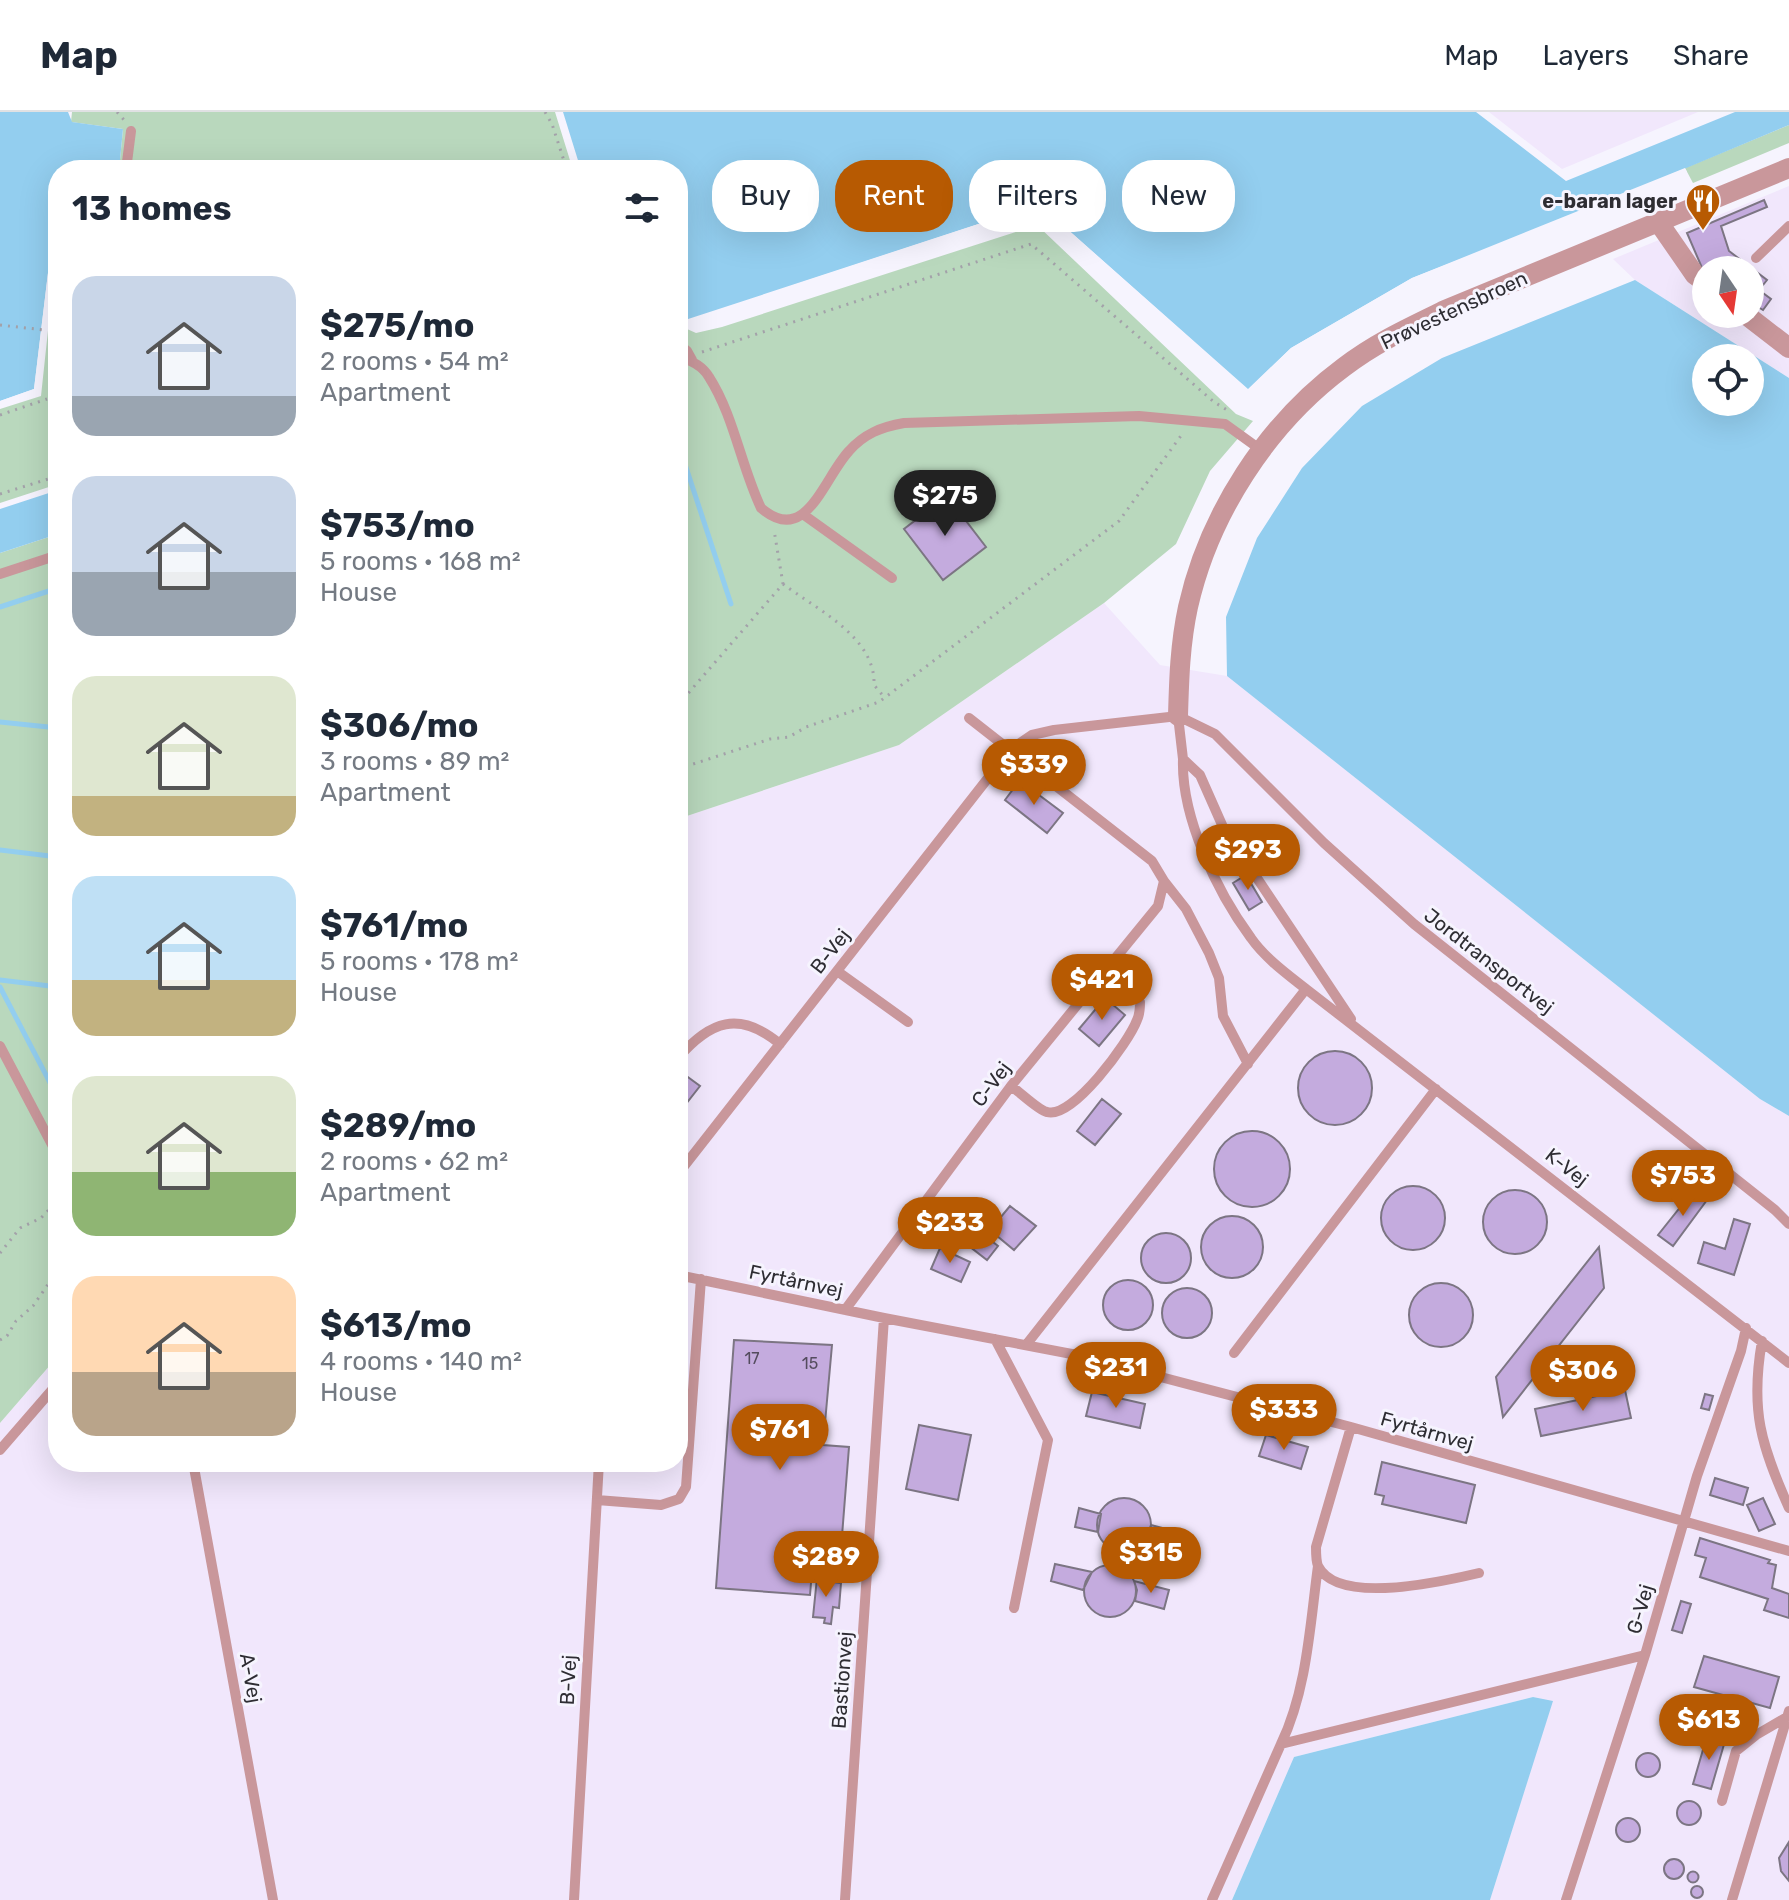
<!DOCTYPE html>
<meta charset="utf-8">
<style>
:root{--surface:#fff;--page:#f2f2f3;--text:#1f2937;--muted:#747a83;--line:#e0e1e3;--accent:#b75a02}
body{margin:0;font-family:Rubik,sans-serif;background:var(--page);color:var(--text);height:100vh;display:flex;flex-direction:column;font-size:30px;white-space:nowrap}
*{box-sizing:border-box;margin:0}
p{font-size:26px;color:var(--muted)}
.icon{flex:none;width:44px;height:44px;fill:none;stroke:currentColor;stroke-width:2;stroke-linecap:round;stroke-linejoin:round}
.map{position:relative;flex:1;overflow:hidden}
.panel{position:absolute;left:48px;top:48px;width:640px;height:1312px;display:flex;flex-direction:column;background:var(--surface);border-radius:32px;box-shadow:0 8px 32px #0002}
.panel>*{flex:none}
.guide{position:absolute;left:712px;top:48px;width:760px;height:72px;display:flex;gap:16px}
.needle{width:52px;rotate:167deg}
.buttons{position:absolute;left:1692px;top:144px;display:grid;gap:16px}
.buttons a{display:grid;place-items:center;width:72px;height:72px;border-radius:50%;background:var(--surface);box-shadow:0 8px 32px #0002;font-size:40px}
.price{position:absolute;translate:-50% -68px;padding:0 18px;border-radius:28px;background:var(--accent);color:#fff;font-size:26px;line-height:52px;filter:drop-shadow(0 2px 4px #0008)}
.price::after{content:'';position:absolute;left:50%;top:48px;width:24px;height:18px;margin-left:-12px;background:inherit;clip-path:polygon(0 0,100% 0,50% 100%)}
.price.current{background:#222;color:#fff}
ul{padding:0;list-style:none}
li{display:flex;align-items:center;gap:24px;height:200px;padding:0 24px}
li span{display:grid;place-items:center;flex:none;width:224px;height:160px;border-radius:24px;color:#555}
li>.icon{margin-inline-start:auto}
span .icon{width:96px;height:96px;fill:#fffc;stroke-width:1}
li b{font-size:34px}
h2{display:flex;justify-content:space-between;align-items:center;height:96px;padding:0 24px;font-size:34px}
.chip{padding:0 28px;border-radius:32px;background:var(--surface);box-shadow:0 8px 32px #0002;font-size:28px;line-height:72px}
.chip.current{background:var(--accent);color:#fff}
header{display:flex;align-items:center;gap:48px;box-sizing:border-box;height:112px;padding:0 40px;background:var(--surface);border-bottom:2px solid var(--line)}
header strong{font-size:38px}
nav{display:flex;gap:44px;margin-inline-start:auto;font-size:28px}
.map>svg:first-child{display:block}
.industrial{fill:#f1e7fc;fill-rule:evenodd}
.green{fill:#b9d8bd}
.water{fill:#93ceef;fill-rule:evenodd}
.pier{fill:#f6f4fe}
.lines{fill:none;stroke-linecap:round;stroke-linejoin:round}
.stream{stroke:#93ceef;stroke-width:5}
.building{fill:#c4abde;stroke:#7c7583;stroke-width:2}
.path{stroke:#a3a1a9;stroke-width:3;stroke-dasharray:2 6;stroke-linecap:butt}
.service{stroke:#c9979b;stroke-width:10}
.minor{stroke:#c9979b;stroke-width:20}
.labels{text-anchor:middle;dominant-baseline:central;stroke-width:6;stroke-linejoin:round;paint-order:stroke}
.number-label{font-size:16px;fill:#544c5e}
.poi-label{font-size:20px;font-weight:bold;fill:#2e2d33;stroke:#f6f4fe;text-anchor:end}
.street-label{font-size:20px;fill:#2e2d33;stroke:#f6f4fe}
</style>
<header>
<strong>Map</strong>
<nav><a>Map</a><a>Layers</a><a>Share</a></nav>
</header>
<div class="map">
<svg width="1789" height="1788" viewBox="0 0 1789 1788">
<rect width="100%" height="100%" fill="#f6f4fe"/>
<!-- industrial -->
<path class="industrial" d="M1489,0H1698L1562,57Z
M1789,74V266L1635,168L1613,147ZM1706,158H1750V202H1706Z
M1104,491L1160,553L1227,564L1760,987L1789,1004V1788H1490L1552,1590L1533,1585L1294,1645L1232,1788H0V1311L58,1244V1350H678V707L899,633Z"/>
<!-- green -->
<path class="green" d="M72,0H555L573,58H119L123,17L71,10Z
M1789,13V31L1693,71L1685,56Z
M1037,113L1236,302L1253,309L1210,359L1176,432L1104,491L899,633L678,707V213L696,221L722,215Z
M55,153H58V372L0,391V297L41,284Z
M58,422V1244L0,1311V441Z"/>
<!-- water -->
<path class="water" d="M0,0H68L72,10L123,17L119,58H58V153H49L34,277L0,289Z
M563,0H1476L1566,69L1735,0H1789V13L1579,101L1412,166L1291,236L1248,278L1039,92L682,210L678,207V58H581Z
M1635,168L1789,266V1004L1760,987L1227,564L1226,505L1257,426L1302,356L1362,294L1442,246ZM1706,246H1750V290H1706Z
M58,378V422L0,441V397Z
M1533,1585L1553,1589L1490,1788H1232L1294,1645Z"/>
<!-- pier -->
<path class="pier" d="M1685,56L1687,60L1581,105L1414,170L1293,239L1249,282L1038,96L684,213L678,212V207L682,209L1039,92L1248,277L1291,236L1412,166Z
M49,152L55,153L38,279L0,293V289L34,277Z"/>
<g class="lines">
<!-- stream -->
<path class="stream" d="M678,331L731,492
M52,478L58,498
M0,495L58,476
M0,610L58,616
M0,738L58,745
M0,868L58,875
M0,875L58,986"/>
</g>
<!-- building -->
<path class="building" d="M1764,88L1767,95L1721,114L1729,139L1767,168L1759,178L1771,187L1763,198L1750,190V158H1706V165L1687,121Z
M947,384L986,435L943,468L904,417Z
M1023,671L1063,701L1047,721L1005,688L1017,672Z
M1246,763L1262,790L1249,798L1233,771Z
M1105,886L1125,903L1099,934L1079,917Z
M1298 976a37 37 0 1 1 74 0a37 37 0 1 1-74 0Z
M681,960L700,974L678,1002V964Z
M1102,987L1121,1002L1095,1033L1077,1019Z
M1214 1057a38 38 0 1 1 76 0a38 38 0 1 1-76 0Z
M1381 1106a32 32 0 1 1 64 0a32 32 0 1 1-64 0Z
M1694,1078L1707,1088L1673,1134L1658,1123Z
M1483 1110a32 32 0 1 1 64 0a32 32 0 1 1-64 0Z
M940,1089L998,1134L987,1148L929,1103Z
M1010,1094L1036,1114L1014,1138L990,1118Z
M1201 1135a31 31 0 1 1 62 0a31 31 0 1 1-62 0Z
M1734,1107L1750,1112L1734,1163L1698,1151L1704,1130L1725,1137Z
M1141 1146a25 25 0 1 1 50 0a25 25 0 1 1-50 0Z
M1599,1135L1604,1176L1503,1305L1496,1265Z
M940,1136L970,1150L961,1170L931,1157Z
M1103 1193a25 25 0 1 1 50 0a25 25 0 1 1-50 0Z
M1409 1203a32 32 0 1 1 64 0a32 32 0 1 1-64 0Z
M1162 1201a25 25 0 1 1 50 0a25 25 0 1 1-50 0Z
M734,1228L832,1233L823,1333L849,1335L839,1462L812,1459L810,1483L716,1476Z
M1625,1278L1631,1306L1541,1324L1535,1297Z
M1092,1280L1145,1292L1140,1316L1086,1304Z
M1705,1282L1713,1284L1709,1298L1701,1296Z
M919,1313L971,1323L958,1388L906,1377Z
M1266,1323L1308,1335L1301,1357L1259,1344Z
M1382,1350L1475,1373L1466,1411L1382,1392L1384,1384L1375,1382Z
M1715,1366L1748,1376L1743,1393L1710,1383Z
M1763,1386L1775,1412L1759,1419L1747,1393Z
M1097 1413a27 27 0 1 1 54 0a27 27 0 1 1-54 0Z
M1079,1396L1101,1402L1098,1420L1075,1415Z
M1151,1413L1170,1418L1166,1435L1145,1430Z
M1700,1426L1770,1448L1768,1451L1776,1453L1772,1476L1789,1482V1506L1764,1498L1768,1487L1700,1465L1706,1446L1695,1443Z
M1137,1437L1130,1462L1114,1453L1117,1439Z
M1055,1452L1092,1460L1083,1478L1051,1469Z
M1084 1479a26 26 0 1 1 52 0a26 26 0 1 1-52 0Z
M817,1466L833,1467L832,1470L841,1471L839,1496L833,1495L831,1512L824,1511L825,1506L813,1505Z
M1134,1469L1169,1478L1164,1497L1135,1489L1137,1478Z
M1681,1489L1691,1492L1682,1521L1672,1518Z
M1704,1544L1779,1565L1770,1596L1694,1575Z
M1669 1601a12 12 0 1 1 24 0a12 12 0 1 1-24 0Z
M1707,1624L1725,1629L1711,1677L1693,1672Z
M1636 1653a12 12 0 1 1 24 0a12 12 0 1 1-24 0Z
M1677 1701a12 12 0 1 1 24 0a12 12 0 1 1-24 0Z
M1616 1718a12 12 0 1 1 24 0a12 12 0 1 1-24 0Z
M1789,1730V1769L1781,1759L1779,1746Z
M1664 1757a10 10 0 1 1 20 0a10 10 0 1 1-20 0Z
M1687.5 1765a5.5 5.5 0 1 1 11 0a5.5 5.5 0 1 1-11 0Z
M1691 1780a6 6 0 1 1 12 0a6 6 0 1 1-12 0Z"/>
<g class="lines">
<!-- path -->
<path class="path" d="M117,0L125,9
M545,0L552,12L567,58
M0,213L44,218
M702,240L1031,132L1214,290L1227,298
M0,303L47,287
M0,382L58,364
M783,472C816,497 876,525 874,573L885,586
M678,593L783,472L774,418
M678,657L770,627L789,625L806,615L879,590L1119,409L1183,321
M0,1141L20,1116L41,1106L58,1088
M0,1228L7,1224L16,1209L33,1194L58,1158"/>
<!-- service -->
<path class="service" d="M126,58L131,19
M1756,146L1789,114
M58,205L54,258L58,278
M678,231L687,239L692,248
M678,245C691,248 702,253 709,265C734,304 741,354 761,396C806,435 823,367 849,339C864,322 881,315 904,311L1139,304L1225,312L1261,338
M804,403L892,466
M0,462L58,443
M1178,604L1215,622L1324,731L1414,812L1775,1098L1789,1112
M1178,604L1183,647L1200,663L1223,715L1351,907
M969,606L1152,749L1164,769L1186,797L1209,841L1219,866L1223,904L1248,952
M837,859L908,910
M1306,877L1789,1251
M0,934L58,1044
M678,946C710,909 739,898 780,932
M1011,974C1020,980 1038,998 1047,1000C1072,1008 1129,930 1137,908C1140,902 1140,896 1140,890L1105,858
M678,1062L1010,638L1032,623L1054,618L1178,604
M678,1163L884,1206L1077,1243L1351,1315L1789,1439
M845,1198L1011,974L1158,794L1164,769
M995,1227L1048,1328L1014,1496
M1762,1229C1750,1298 1761,1333 1789,1396
M1026,1233L1306,877C1287,862 1265,846 1251,826C1217,780 1181,705 1183,647
M1234,1241L1436,977
M1351,1315L1316,1435C1316,1440 1316,1449 1318,1454C1338,1494 1445,1469 1479,1461
M0,1338L58,1271
M193,1350L273,1788
M597,1388L661,1393L679,1387L686,1375L701,1167
M1281,1632C1307,1578 1310,1513 1318,1454
M1722,1689L1736,1639L1756,1623L1787,1605
M574,1788L599,1350
M845,1788L884,1206
M1212,1788L1281,1632L1645,1543
M1566,1788L1645,1543L1697,1364L1741,1239L1746,1216
M1732,1788L1789,1599"/>
<!-- minor -->
<path class="minor" d="M1659,111L1695,163L1706,171
M1745,202L1789,236
M1178,604C1179,568 1180,532 1188,495C1209,402 1267,312 1344,255C1375,231 1410,215 1445,198L1789,56"/>
</g>
<!-- icons -->
<defs>
<g id="restaurant-pin" transform="scale(1.8)"><path d="M0 17L-7.5 6A9.5 9.5 0 1 1 7.5 6Z" fill="#b75a02" stroke="#f6f4fe"/><path d="M-5-6h1v4h1v-4h1v4h1v-4h1v5L-1.5 .5V6h-2V.5L-5-1ZM5-6V6H3V1.5H1.5Q1.5-4 5-6Z" fill="#fff"/></g>
</defs>
<g fill-rule="evenodd">
<use href="#restaurant-pin" x="1703" y="89"/>
</g>
<g class="labels">
<!-- number labels -->
<g class="number-label">
<text x="752" y="1246">17</text>
<text x="810" y="1251">15</text>
</g>
<!-- poi labels -->
<g class="poi-label">
<text x="1677" y="89">e-baran lager</text>
</g>
<!-- street labels -->
<g class="street-label">
<text transform="translate(1454 198) rotate(-25)">Prøvestensbroen</text>
<text transform="translate(830 839) rotate(-52)">B-Vej</text>
<text transform="translate(1489 849) rotate(38)">Jordtransportvej</text>
<text transform="translate(991 972) rotate(-53)">C-Vej</text>
<text transform="translate(1567 1055) rotate(38)">K-Vej</text>
<text transform="translate(796 1169) rotate(12)">Fyrtårnvej</text>
<text transform="translate(1427 1319) rotate(16)">Fyrtårnvej</text>
<text transform="translate(1640 1497) rotate(-74)">G-Vej</text>
<text transform="translate(251 1566) rotate(80)">A-Vej</text>
<text transform="translate(568 1568) rotate(-87)">B-Vej</text>
<text transform="translate(842 1568) rotate(-86)">Bastionvej</text>
</g>
</g>
</svg>
<div class="buttons">
<a><svg class="needle" viewBox="-14 -14 28 28"><path d="M0-13l5 13h-10z" fill="#e53935"/><path d="M0 13l5-13h-10z" fill="#747a83"/></svg></a>
<a><svg class="icon" aria-label="locate" viewBox="0 0 24 24"><circle cx="12" cy="12" r="6"/><path d="M12 2v4M12 18v4M2 12h4M18 12h4"/></svg></a>
</div>
<b class="price current" style="left:945px;top:426px">$275</b>
<b class="price" style="left:1034px;top:695px">$339</b>
<b class="price" style="left:1248px;top:780px">$293</b>
<b class="price" style="left:1102px;top:910px">$421</b>
<b class="price" style="left:1683px;top:1106px">$753</b>
<b class="price" style="left:950px;top:1153px">$233</b>
<b class="price" style="left:1116px;top:1298px">$231</b>
<b class="price" style="left:1583px;top:1301px">$306</b>
<b class="price" style="left:1284px;top:1340px">$333</b>
<b class="price" style="left:780px;top:1360px">$761</b>
<b class="price" style="left:1151px;top:1483px">$315</b>
<b class="price" style="left:826px;top:1487px">$289</b>
<b class="price" style="left:1709px;top:1650px">$613</b>
<div class="guide">
<a class="chip">Buy</a>
<a class="chip current">Rent</a>
<a class="chip">Filters</a>
<a class="chip">New</a>
</div>
<section class="panel">
<h2>13 homes<svg class="icon" aria-label="filters" viewBox="0 0 24 24"><path d="M4 7h16M4 17h16"/><circle cx="9" cy="7" r="2"/><circle cx="15" cy="17" r="2"/></svg></h2>
<ul>
<li><span style="background:linear-gradient(#c9d6e8 75%,#9aa5b1 0)"><svg class="icon" aria-label="home" viewBox="0 0 24 24"><path d="M3 11l9-7 9 7M6 9v11h12V9"/></svg></span><div><b>$275/mo</b><p>2 rooms · 54 m²</p><p>Apartment</p></div></li>
<li><span style="background:linear-gradient(#c9d6e8 60%,#9aa5b1 0)"><svg class="icon" aria-label="home" viewBox="0 0 24 24"><path d="M3 11l9-7 9 7M6 9v11h12V9"/></svg></span><div><b>$753/mo</b><p>5 rooms · 168 m²</p><p>House</p></div></li>
<li><span style="background:linear-gradient(#dfe7d0 75%,#c2b280 0)"><svg class="icon" aria-label="home" viewBox="0 0 24 24"><path d="M3 11l9-7 9 7M6 9v11h12V9"/></svg></span><div><b>$306/mo</b><p>3 rooms · 89 m²</p><p>Apartment</p></div></li>
<li><span style="background:linear-gradient(#bfe0f5 65%,#c2b280 0)"><svg class="icon" aria-label="home" viewBox="0 0 24 24"><path d="M3 11l9-7 9 7M6 9v11h12V9"/></svg></span><div><b>$761/mo</b><p>5 rooms · 178 m²</p><p>House</p></div></li>
<li><span style="background:linear-gradient(#dfe7d0 60%,#8fb573 0)"><svg class="icon" aria-label="home" viewBox="0 0 24 24"><path d="M3 11l9-7 9 7M6 9v11h12V9"/></svg></span><div><b>$289/mo</b><p>2 rooms · 62 m²</p><p>Apartment</p></div></li>
<li><span style="background:linear-gradient(#ffd9b3 60%,#b9a48a 0)"><svg class="icon" aria-label="home" viewBox="0 0 24 24"><path d="M3 11l9-7 9 7M6 9v11h12V9"/></svg></span><div><b>$613/mo</b><p>4 rooms · 140 m²</p><p>House</p></div></li>
</ul>
</section>
</div>
